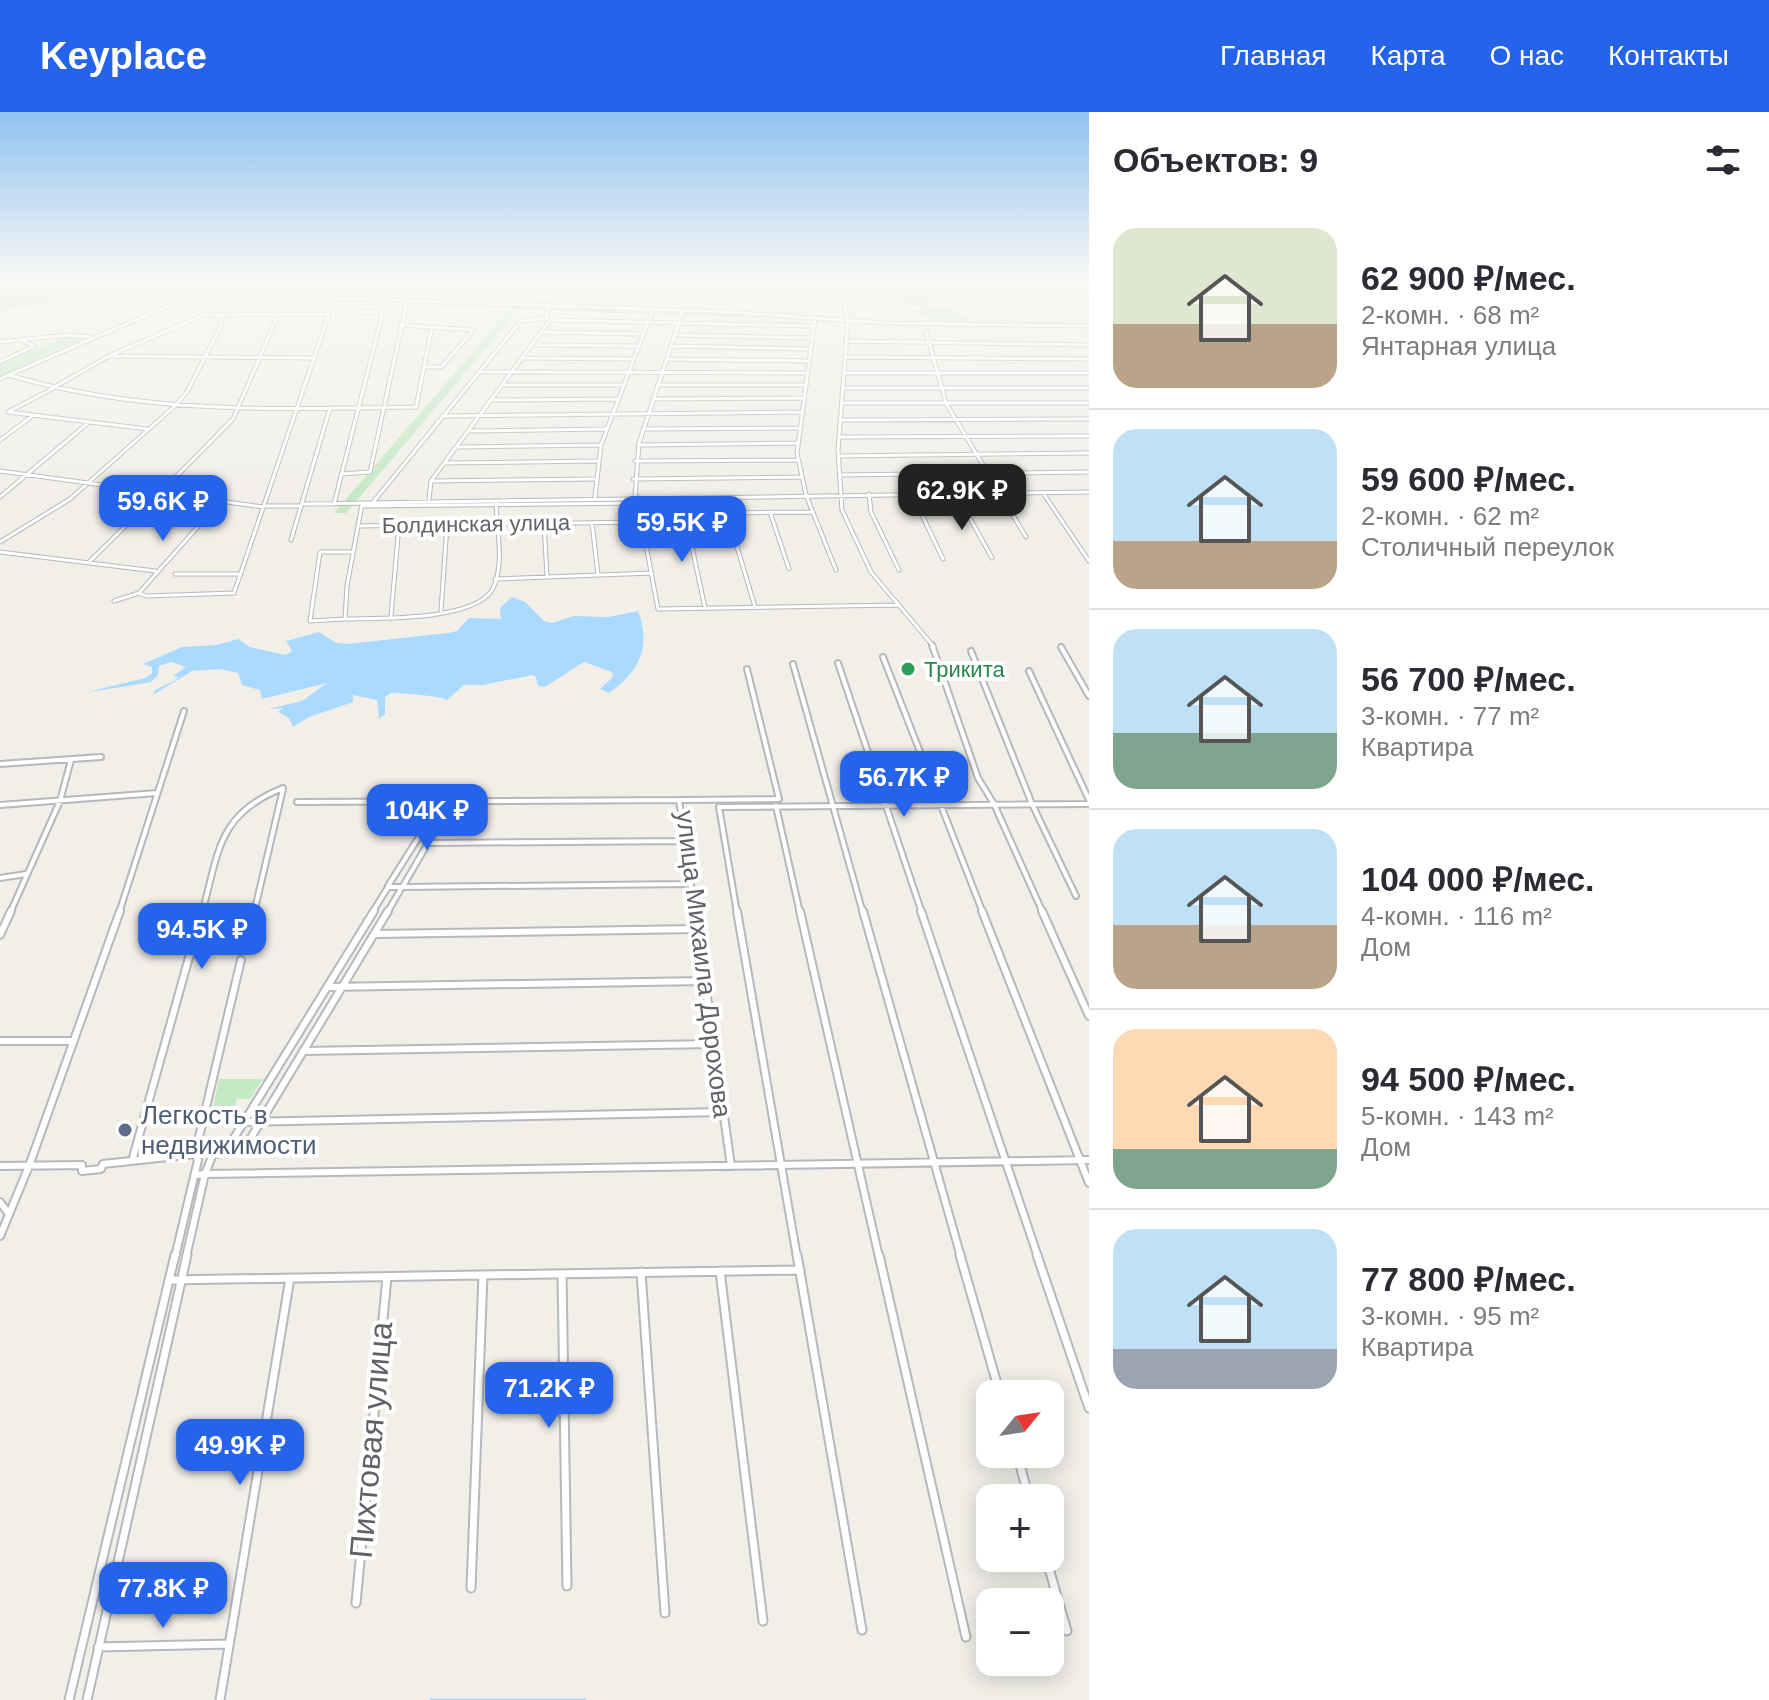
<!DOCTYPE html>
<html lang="ru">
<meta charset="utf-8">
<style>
:root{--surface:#fff;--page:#f2f2f3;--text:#2b2b33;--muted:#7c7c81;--line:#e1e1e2;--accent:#2563eb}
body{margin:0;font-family:Helvetica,sans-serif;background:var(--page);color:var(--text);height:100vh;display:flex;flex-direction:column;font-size:30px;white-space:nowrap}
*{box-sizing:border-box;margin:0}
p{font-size:26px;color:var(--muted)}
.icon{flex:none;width:44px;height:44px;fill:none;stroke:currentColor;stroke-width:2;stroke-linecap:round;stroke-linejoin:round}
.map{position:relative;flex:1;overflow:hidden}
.side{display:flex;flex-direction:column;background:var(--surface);width:680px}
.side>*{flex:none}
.needle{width:52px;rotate:60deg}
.fabs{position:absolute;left:976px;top:1268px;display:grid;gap:16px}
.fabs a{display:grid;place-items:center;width:88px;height:88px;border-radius:16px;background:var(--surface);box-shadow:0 4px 20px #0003;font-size:40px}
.price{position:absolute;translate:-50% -68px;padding:0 18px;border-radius:16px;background:var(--accent);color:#fff;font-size:26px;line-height:52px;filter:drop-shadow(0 2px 4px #0008)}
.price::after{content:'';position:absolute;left:50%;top:48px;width:24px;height:18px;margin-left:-12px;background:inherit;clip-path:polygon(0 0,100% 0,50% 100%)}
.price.on{background:#222;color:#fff}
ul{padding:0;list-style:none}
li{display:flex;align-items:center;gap:24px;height:200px;padding:0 24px}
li+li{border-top:2px solid var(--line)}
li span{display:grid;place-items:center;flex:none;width:224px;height:160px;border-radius:24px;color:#555}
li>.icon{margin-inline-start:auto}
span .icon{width:96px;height:96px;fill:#fffc;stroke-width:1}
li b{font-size:34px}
h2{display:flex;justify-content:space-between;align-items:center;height:96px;padding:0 24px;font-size:34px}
header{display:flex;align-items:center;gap:48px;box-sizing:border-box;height:112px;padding:0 40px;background:var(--accent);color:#fff}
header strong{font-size:38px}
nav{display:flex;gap:44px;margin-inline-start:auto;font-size:28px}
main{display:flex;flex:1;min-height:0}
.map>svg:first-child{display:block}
.green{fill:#c5e8c5}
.water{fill:#aadaff}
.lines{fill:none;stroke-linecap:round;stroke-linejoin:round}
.stream{stroke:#aadaff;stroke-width:3}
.minor-far3-casing{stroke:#b5b8bc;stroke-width:5}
.minor-far2-casing{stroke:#b5b8bc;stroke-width:8}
.minor-far1-casing{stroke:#b5b8bc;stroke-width:10}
.minor-casing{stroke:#b5b8bc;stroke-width:11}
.tertiary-casing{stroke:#b5b8bc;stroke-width:5}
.minor-far3{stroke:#fff;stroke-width:3}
.minor-far2{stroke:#fff;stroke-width:4}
.minor-far1{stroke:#fff;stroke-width:6}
.minor{stroke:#fff;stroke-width:7}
.tertiary{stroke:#fff;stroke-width:3}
.leisure-dot{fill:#2e9e5b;stroke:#fff;stroke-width:3}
.service-dot{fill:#5c6f8a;stroke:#fff;stroke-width:3}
.labels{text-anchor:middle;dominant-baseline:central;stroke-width:8;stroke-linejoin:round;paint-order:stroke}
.far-street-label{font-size:22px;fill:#5f6368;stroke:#fff}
.far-leisure-label{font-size:22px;fill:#27864d;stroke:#fff;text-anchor:start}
.street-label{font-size:26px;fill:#5f6368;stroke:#fff}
.service-label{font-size:26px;fill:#4e5e75;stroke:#fff;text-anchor:start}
.near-street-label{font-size:32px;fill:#5f6368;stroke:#fff}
</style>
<header>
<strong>Keyplace</strong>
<nav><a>Главная</a><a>Карта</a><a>О нас</a><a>Контакты</a></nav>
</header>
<main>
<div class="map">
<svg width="1089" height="1588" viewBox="0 0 1089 1588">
<rect width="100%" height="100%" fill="#f1efe8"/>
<!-- green -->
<path class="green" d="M0,168H157L134,176L210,173L0,198Z
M893,168H924L934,181L929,193L901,194V181Z
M409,190L777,204L857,210L408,193Z
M936,194L952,196L970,208C952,219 928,208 911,199Z
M509,198H519L346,401H334Z
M66,224L87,226L0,266V251Z
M219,967H263L250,987H237L232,1005H211Z"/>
<!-- water -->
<path class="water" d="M512,485L525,490L544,509L552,511L574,504L608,505L638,499C652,535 638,561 609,581L600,577L613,565L612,560L584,550L545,575L538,574L536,565L532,563L483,573H464L447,588C442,584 400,581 391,581L385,585V602L379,607L377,588L353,583V590L309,605L293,615L289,606L278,600L283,596L268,597L302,589L327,571L262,587L260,578L242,573L238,561L220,557L192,559L153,583L155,578L176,568L178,565L173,564L186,555L171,550L159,554L158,563L151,570L84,581L145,566L152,562V555L143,552L182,535L216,533L238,527L250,535L286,543L292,539L286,529L319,520L336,531L347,532L448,521L457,519L469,506L501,507L500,496Z"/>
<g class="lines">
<!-- stream -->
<path class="stream" d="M431,1588H585"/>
<!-- minor-far3 casing -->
<g class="minor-far3-casing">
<path id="minor-far3" d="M840,168L848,208L838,338L842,398L871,460L934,535
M191,181L730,200L884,211L1089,214
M567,194L580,168
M359,200H384
M815,206L797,341L806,383L836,458
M549,208L813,214
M401,213L473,218
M544,220L643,222
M926,220L946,291L1026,425
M676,223L811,226
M847,229L1089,233
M0,230L67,223L91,225
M536,233L638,234
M671,234L809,237
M110,244L315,246
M846,245L1089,247
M524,246L634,247
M667,247L807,249
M0,250L34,234L21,228
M425,255H441L473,219
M479,260L805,261
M845,261H1089
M9,263C143,303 278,297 416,295L432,215
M504,273H623
M657,273H804
M844,276H1089
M51,277L109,244L204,203L329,202L234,481L146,484L139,481L114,489
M52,277L8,300L147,317
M653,287L803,286
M493,288L618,287
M843,291H1089
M442,304L803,300
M841,308L1089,307
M644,317L800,316
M469,319L606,317
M839,325L1089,324
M0,328L31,305
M638,333L798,331
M458,335L601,333
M838,344L1089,341
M635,349L798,348
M445,351L597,349
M0,359L263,395
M341,362L370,360L407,189
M839,363L1089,360
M633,367L802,365
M432,369L595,367
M956,381L992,446
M1043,381L1089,449
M159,382L233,307L279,201
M869,382L871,400L899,458
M912,382L943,447
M0,385L88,311
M595,385L601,333L653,197
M635,385L639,331L683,198
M637,385L658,497L899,493
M429,387L431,369L550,208
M374,389L521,209L546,206L549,194
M303,392L1089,380
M334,392L386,188
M362,392L347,474L345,507C378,506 473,509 492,478C505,456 497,416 496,392
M263,394H301
M363,394L639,391
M770,400L789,457
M727,401L755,495
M641,402L813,400
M685,402L705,496
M544,411L547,465
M592,411L598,463
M358,414L642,410
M291,428L330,296
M0,430L70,387L176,293L187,280L222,212L217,202
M0,440L155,459
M88,451L157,383
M175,462H241
M495,467L652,461
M139,481L219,391
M441,499L447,413
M391,504L399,413
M345,507L310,509L320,440H353"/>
</g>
<!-- minor-far2 casing -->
<g class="minor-far2-casing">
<path id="minor-far2" d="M932,533L978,666L994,692L1043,801
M1061,535L1089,584
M971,539L1032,692L1076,784
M883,545L983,801
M838,551L922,801
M793,552L863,801
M1029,559L1089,688
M0,652L101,645
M297,690L679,688
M0,693L157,681
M776,694L800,801
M428,731L684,729
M0,766L26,762
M388,774L441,690
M403,774L452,690
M402,775L689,772
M10,801L60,689L71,648
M119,801L184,599
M202,801C219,740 217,702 283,676
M254,801L283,677
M372,801L388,775H402L387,801
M695,801L679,688L779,687L747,557
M737,801L719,695L1089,692"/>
</g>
<!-- minor-far1 casing -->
<g class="minor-far1-casing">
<path id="minor-far1" d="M388,799L243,1039L213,1042L205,1062L1089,1048
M695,799L731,1054
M737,799L797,1145
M800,799L879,1145
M863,799L961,1145
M921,799L1038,1145
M982,799L1089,1071
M1042,799L1089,904
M374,822L696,817
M0,823L11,799
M192,842L255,799
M328,875L704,869
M0,929H72
M303,939L712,932
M244,1010L722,1000
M226,1039L374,799
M195,1042L241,848
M132,1049L202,799
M0,1054L82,1053V1059L101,1057L103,1052L195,1042L198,1048L175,1145
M0,1090L9,1102
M0,1124L29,1054L120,799
M186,1145L205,1062L195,1063"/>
</g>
<!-- minor casing -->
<g class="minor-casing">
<path id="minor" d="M797,1143L862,1518
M879,1143L966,1525
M960,1143L1000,1282
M1037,1143L1089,1296
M720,1159L763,1509
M641,1160L665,1501
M562,1162L567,1474
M169,1168L800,1158
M1017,1342L1029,1386
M1046,1446L1067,1519
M471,1476L483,1163
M356,1491L387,1165
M98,1535L229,1532
M69,1588L175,1143
M87,1588L187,1143
M220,1588L290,1166"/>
</g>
<!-- tertiary casing -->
<g class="tertiary-casing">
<path id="tertiary" d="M0,267L227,168"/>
</g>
<!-- minor-far3 -->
<use href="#minor-far3" class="minor-far3"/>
<!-- minor-far2 -->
<use href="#minor-far2" class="minor-far2"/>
<!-- minor-far1 -->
<use href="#minor-far1" class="minor-far1"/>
<!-- minor -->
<use href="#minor" class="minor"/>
<!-- tertiary -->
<use href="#tertiary" class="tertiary"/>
</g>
<!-- sky -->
<linearGradient id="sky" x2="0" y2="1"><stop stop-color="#8fc3f1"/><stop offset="0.43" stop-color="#f9f8f5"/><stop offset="1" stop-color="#f9f8f5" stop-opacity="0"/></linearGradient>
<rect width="1089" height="391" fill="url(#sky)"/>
<!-- markers -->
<circle class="leisure-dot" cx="908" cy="557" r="8"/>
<circle class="service-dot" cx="125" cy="1018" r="8"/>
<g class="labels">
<!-- far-street labels -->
<g class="far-street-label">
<text transform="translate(476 412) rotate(-1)">Болдинская улица</text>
</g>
<!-- far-leisure labels -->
<g class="far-leisure-label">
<text x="924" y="557">Трикита</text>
</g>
<!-- street labels -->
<g class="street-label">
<text transform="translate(704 852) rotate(83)">улица Михаила Дорохова</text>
</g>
<!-- service labels -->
<g class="service-label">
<text x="141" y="1003">Легкость в<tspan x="141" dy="30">недвижимости</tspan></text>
</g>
<!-- near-street labels -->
<g class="near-street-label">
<text transform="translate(371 1328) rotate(-85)">Пихтовая улица</text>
</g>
</g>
</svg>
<div class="fabs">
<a><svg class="needle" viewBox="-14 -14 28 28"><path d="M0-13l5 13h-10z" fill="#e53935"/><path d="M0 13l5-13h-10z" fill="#7c7c81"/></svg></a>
<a>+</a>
<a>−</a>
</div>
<b class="price on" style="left:962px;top:420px">62.9K ₽</b>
<b class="price" style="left:163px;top:431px">59.6K ₽</b>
<b class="price" style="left:682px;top:452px">59.5K ₽</b>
<b class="price" style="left:904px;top:707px">56.7K ₽</b>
<b class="price" style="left:427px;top:740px">104K ₽</b>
<b class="price" style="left:202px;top:859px">94.5K ₽</b>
<b class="price" style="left:549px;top:1318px">71.2K ₽</b>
<b class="price" style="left:240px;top:1375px">49.9K ₽</b>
<b class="price" style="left:163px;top:1518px">77.8K ₽</b>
</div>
<section class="side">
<h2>Объектов: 9<svg class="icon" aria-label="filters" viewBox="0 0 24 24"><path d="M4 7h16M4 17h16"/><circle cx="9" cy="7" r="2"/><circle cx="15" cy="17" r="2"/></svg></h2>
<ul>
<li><span style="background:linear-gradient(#dfe7d0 60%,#b9a48a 0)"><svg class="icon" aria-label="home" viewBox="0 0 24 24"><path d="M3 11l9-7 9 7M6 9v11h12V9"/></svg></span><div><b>62 900 ₽/мес.</b><p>2-комн. · 68 m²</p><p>Янтарная улица</p></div></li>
<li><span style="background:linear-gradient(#bfe0f5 70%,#b9a48a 0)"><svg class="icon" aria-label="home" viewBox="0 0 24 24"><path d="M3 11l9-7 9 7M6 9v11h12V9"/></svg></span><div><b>59 600 ₽/мес.</b><p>2-комн. · 62 m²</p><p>Столичный переулок</p></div></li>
<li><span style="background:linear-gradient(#bfe0f5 65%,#7fa58c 0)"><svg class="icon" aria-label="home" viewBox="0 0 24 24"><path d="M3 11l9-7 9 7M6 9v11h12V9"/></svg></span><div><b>56 700 ₽/мес.</b><p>3-комн. · 77 m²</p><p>Квартира</p></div></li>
<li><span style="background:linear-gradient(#bfe0f5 60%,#b9a48a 0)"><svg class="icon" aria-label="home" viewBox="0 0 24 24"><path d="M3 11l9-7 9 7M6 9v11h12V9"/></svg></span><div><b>104 000 ₽/мес.</b><p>4-комн. · 116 m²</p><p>Дом</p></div></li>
<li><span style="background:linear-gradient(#ffd9b3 75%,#7fa58c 0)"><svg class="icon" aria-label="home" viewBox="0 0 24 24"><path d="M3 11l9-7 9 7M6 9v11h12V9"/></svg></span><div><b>94 500 ₽/мес.</b><p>5-комн. · 143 m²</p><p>Дом</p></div></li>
<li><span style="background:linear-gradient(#bfe0f5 75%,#9aa5b1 0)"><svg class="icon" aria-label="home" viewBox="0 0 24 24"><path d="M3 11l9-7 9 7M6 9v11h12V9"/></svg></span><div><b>77 800 ₽/мес.</b><p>3-комн. · 95 m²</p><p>Квартира</p></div></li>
</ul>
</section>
</main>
